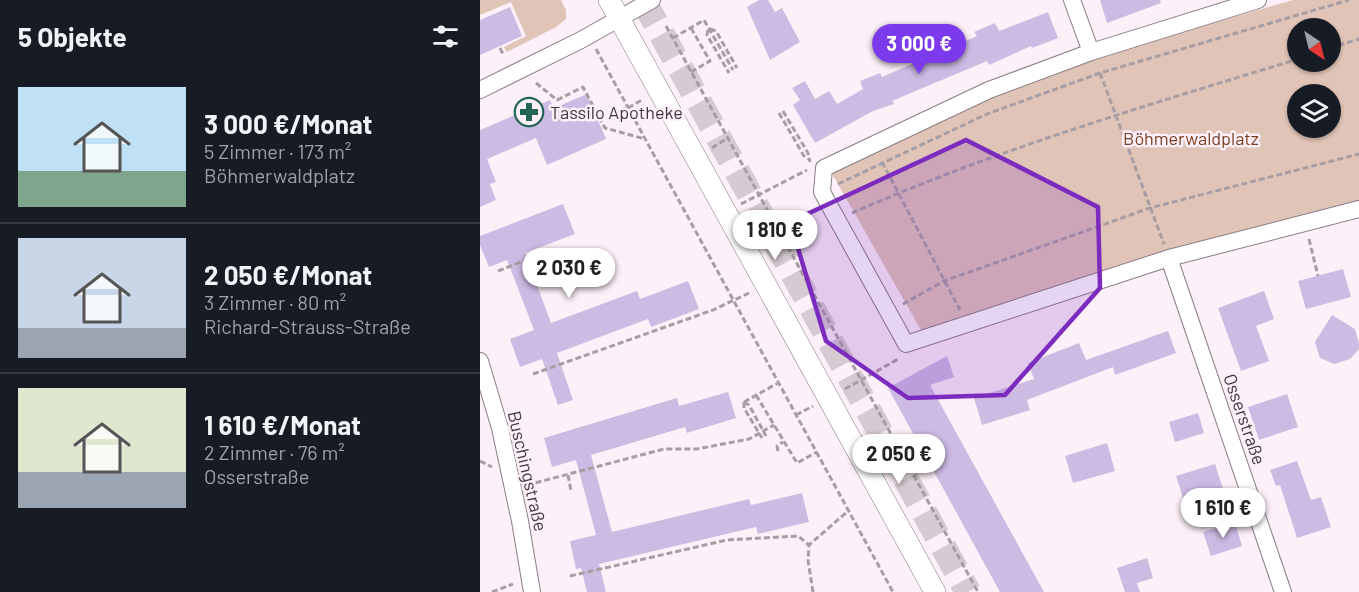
<!DOCTYPE html>
<html lang="de">
<meta charset="utf-8">
<style>
:root{--surface:#171b24;--page:#20242c;--text:#f1f3f6;--muted:#9ea1a6;--line:#363941;--accent:#7c3aed}
body{margin:0;font-family:Barlow,sans-serif;background:var(--page);color:var(--text);height:100vh;display:flex;flex-direction:column;font-size:22px;white-space:nowrap}
*{box-sizing:border-box;margin:0}
p{font-size:20px;color:var(--muted)}
.icon{flex:none;width:33px;height:33px;fill:none;stroke:currentColor;stroke-width:2;stroke-linecap:round;stroke-linejoin:round}
.map{position:relative;flex:1;overflow:hidden}
.panel{display:flex;flex-direction:column;background:var(--surface);width:480px}
.panel>*{flex:none}
.needle{width:39px;rotate:145deg}
.tools{position:absolute;left:807px;top:18px;display:grid;gap:12px}
.tools a{display:grid;place-items:center;width:54px;height:54px;border-radius:50%;background:var(--surface);box-shadow:0 2px 4px #0004;font-size:30px}
.price{position:absolute;translate:-50% -51px;padding:0 14px;border-radius:21px;background:#fff;color:#222;font-size:20px;line-height:39px;filter:drop-shadow(0 2px 3px #0008)}
.price::after{content:'';position:absolute;left:50%;top:36px;width:18px;height:14px;margin-left:-9px;background:inherit;clip-path:polygon(0 0,100% 0,50% 100%)}
.price.selected{background:var(--accent);color:#fff}
ul{padding:0;list-style:none}
li{display:flex;align-items:center;gap:18px;height:150px;padding:0 18px}
li+li{border-top:2px solid var(--line)}
li span{display:grid;place-items:center;flex:none;width:168px;height:120px;border-radius:0px;color:#555}
li>.icon{margin-inline-start:auto}
span .icon{width:72px;height:72px;fill:#fffc;stroke-width:1}
li b{font-size:26px}
h2{display:flex;justify-content:space-between;align-items:center;height:72px;padding:0 18px;font-size:26px}
main{display:flex;flex:1;min-height:0}
.map>svg:first-child{display:block}
.green{fill:#e0c4b7;fill-rule:evenodd}
.building{fill:#cebbe4}
.lines{fill:none;stroke-linecap:round;stroke-linejoin:round}
.highway-tunnel{stroke:#d6cbd2;stroke-width:26;stroke-dasharray:26 13;stroke-linecap:butt}
.minor-casing{stroke:#897d84;stroke-width:18}
.major-casing{stroke:#897d84;stroke-width:22}
.path{stroke:#a79ea4;stroke-width:3;stroke-dasharray:6 3;stroke-linecap:butt}
.minor{stroke:#fff;stroke-width:16}
.major{stroke:#fff;stroke-width:21}
.marked{fill:#7b2cbf;fill-opacity:0.2;stroke:#7b2cbf;stroke-width:4.5;stroke-linejoin:round}
.labels{text-anchor:middle;dominant-baseline:central;stroke-width:5;stroke-linejoin:round;paint-order:stroke}
.poi-label{font-size:18px;fill:#3c373a;stroke:#fdf0f8;text-anchor:start}
.park-label{font-size:18px;fill:#793f22;stroke:#fdf0f8}
.street-label{font-size:18px;fill:#3c373a;stroke:#fdf0f8}
</style>
<main>
<section class="panel">
<h2>5 Objekte<svg class="icon" aria-label="filters" viewBox="0 0 24 24"><path d="M4 7h16M4 17h16"/><circle cx="9" cy="7" r="2"/><circle cx="15" cy="17" r="2"/></svg></h2>
<ul>
<li><span style="background:linear-gradient(#bfe0f5 70%,#7fa58c 0)"><svg class="icon" aria-label="home" viewBox="0 0 24 24"><path d="M3 11l9-7 9 7M6 9v11h12V9"/></svg></span><div><b>3 000 €/Monat</b><p>5 Zimmer · 173 m²</p><p>Böhmerwaldplatz</p></div></li>
<li><span style="background:linear-gradient(#c9d6e8 75%,#9aa5b1 0)"><svg class="icon" aria-label="home" viewBox="0 0 24 24"><path d="M3 11l9-7 9 7M6 9v11h12V9"/></svg></span><div><b>2 050 €/Monat</b><p>3 Zimmer · 80 m²</p><p>Richard-Strauss-Straße</p></div></li>
<li><span style="background:linear-gradient(#dfe7d0 70%,#9aa5b1 0)"><svg class="icon" aria-label="home" viewBox="0 0 24 24"><path d="M3 11l9-7 9 7M6 9v11h12V9"/></svg></span><div><b>1 610 €/Monat</b><p>2 Zimmer · 76 m²</p><p>Osserstraße</p></div></li>
</ul>
</section>
<div class="map">
<svg width="879" height="592" viewBox="0 0 879 592">
<rect width="100%" height="100%" fill="#fdf0f8"/>
<!-- green -->
<path class="green" d="M0,0H81L86,10V19L76,27L27,52L24,47L46,36L31,2L0,15Z
M813,0H879V203L442,332L350,170L501,98L615,57ZM818,28H850V62H818ZM818,94H850V128H818Z"/>
<!-- building -->
<path class="building" d="M279,0H288L295,12L302,8L320,42L290,60L267,7Z
M620,0H680L681,3L627,23Z
M30,7L42,36L0,55V20Z
M568,12L578,38L552,48L551,46L509,65L507,61L412,101L414,104L393,111L335,143L313,105L320,100L312,88L325,81L335,99L349,91L357,104L383,89L380,81L400,73L402,77L497,36L494,32L515,23L519,31Z
M107,94L126,139L67,165L56,138L7,159L16,182L10,184L16,200L0,207V130L70,100L74,108Z
M83,204L95,234L45,253L71,323L157,291L160,299L208,281L219,309L171,327L168,319L77,353L93,400L78,405L62,359L40,367L30,339L54,330L27,260L9,267L0,245V236Z
M863,269L871,297L826,309L818,281Z
M784,291L794,319L776,326L789,361L761,371L738,308Z
M852,315L875,329L879,344V349L870,359L854,364L840,358L835,342Z
M688,331L696,353L635,375L633,367L547,400L550,410L502,425L494,398L554,379L548,363L599,343L606,360Z
M467,356L474,377L450,385L564,592H520L408,388Z
M248,392L256,418L207,433L205,427L111,455L132,532L269,499L271,505L322,493L329,522L278,534L276,527L119,564L126,592H107L101,568L96,569L90,541L116,535L96,460L72,467L64,438L197,398L199,406Z
M807,394L818,427L779,440L768,407Z
M718,413L724,433L695,442L689,422Z
M627,443L635,471L593,483L585,456Z
M817,461L831,500L841,497L851,527L817,538L800,485L796,486L790,470Z
M735,464L744,492L705,504L696,476Z
M755,522L762,546L731,556L723,532Z
M667,558L673,578L657,583L660,592H645L637,568Z"/>
<g class="lines">
<!-- highway-tunnel -->
<path class="highway-tunnel" d="M163,0L488,592"/>
<!-- minor casing -->
<g class="minor-casing">
<path id="minor" d="M592,0L611,52
M778,0L611,52L509,90L344,168L342,192L426,344L689,258L879,209
M0,90L101,40L172,0
M689,258L803,592
M0,361L20,428L40,521L52,592"/>
</g>
<!-- major casing -->
<g class="major-casing">
<path id="major" d="M129,0L455,592"/>
</g>
<!-- path -->
<path class="path" d="M186,26L498,592
M230,29L236,31L257,68
M228,30L227,35L249,73
M193,38L224,20L253,70
M20,48L24,56
M850,48L879,39
M116,49L413,592
M211,72L230,61L211,28
M620,73L684,244
M56,83L77,100L103,87L125,128L165,139
M148,108L162,100
M303,111L328,153L330,162
M299,113L324,156L328,159
M232,148L248,138
M402,162L480,310
M358,184L507,114L620,73L869,0
M261,204L327,170
M372,213C515,150 668,105 818,59
M829,239L838,276
M18,271L74,249
M423,304L464,281L670,208L879,154
M53,374L233,310L269,293
M365,389L420,358
M276,395L317,463L337,452
M264,402V408L282,438
M264,402L269,405L286,436
M264,402L298,383
M316,415L333,406
M298,451L297,446L303,442
M0,461L12,467
M88,475L91,491
M47,485L184,449H217L269,439L294,425
M90,576L247,540L318,536L329,545
M12,592L33,584
M333,592L328,560L329,545L368,511"/>
<!-- minor -->
<use href="#minor" class="minor"/>
<!-- major -->
<use href="#major" class="major"/>
</g>
<!-- marked area -->
<path class="marked" d="M486,140L618,207L620,288L525,395L428,398L346,341L310,222Z"/>
<!-- icons -->
<defs>
<g id="pharmacy-ring" transform="scale(1.5)"><circle r="9.5" fill="#fdf0f8" stroke="#246656" stroke-width="1.5"/><path d="M-2-6h4v4h4v4h-4v4h-4v-4h-4v-4h4Z" fill="#246656"/></g>
</defs>
<g fill-rule="evenodd">
<use href="#pharmacy-ring" x="49" y="112"/>
</g>
<g class="labels">
<!-- poi labels -->
<g class="poi-label">
<text x="70" y="112">Tassilo Apotheke</text>
</g>
<!-- park labels -->
<g class="park-label">
<text x="711" y="138">Böhmerwaldplatz</text>
</g>
<!-- street labels -->
<g class="street-label">
<text transform="translate(765 419) rotate(71)">Osserstraße</text>
<text transform="translate(48 471) rotate(77)">Buschingstraße</text>
</g>
</g>
</svg>
<div class="tools">
<a><svg class="needle" viewBox="-14 -14 28 28"><path d="M0-13l5 13h-10z" fill="#e53935"/><path d="M0 13l5-13h-10z" fill="#9ea1a6"/></svg></a>
<a><svg class="icon" aria-label="layers" viewBox="0 0 24 24"><path d="M12 4l9 5-9 5-9-5zM3 14l9 5 9-5"/></svg></a>
</div>
<b class="price selected" style="left:439px;top:75px">3 000 €</b>
<b class="price" style="left:295px;top:261px">1 810 €</b>
<b class="price" style="left:89px;top:299px">2 030 €</b>
<b class="price" style="left:419px;top:485px">2 050 €</b>
<b class="price" style="left:743px;top:539px">1 610 €</b>
</div>
</main>
